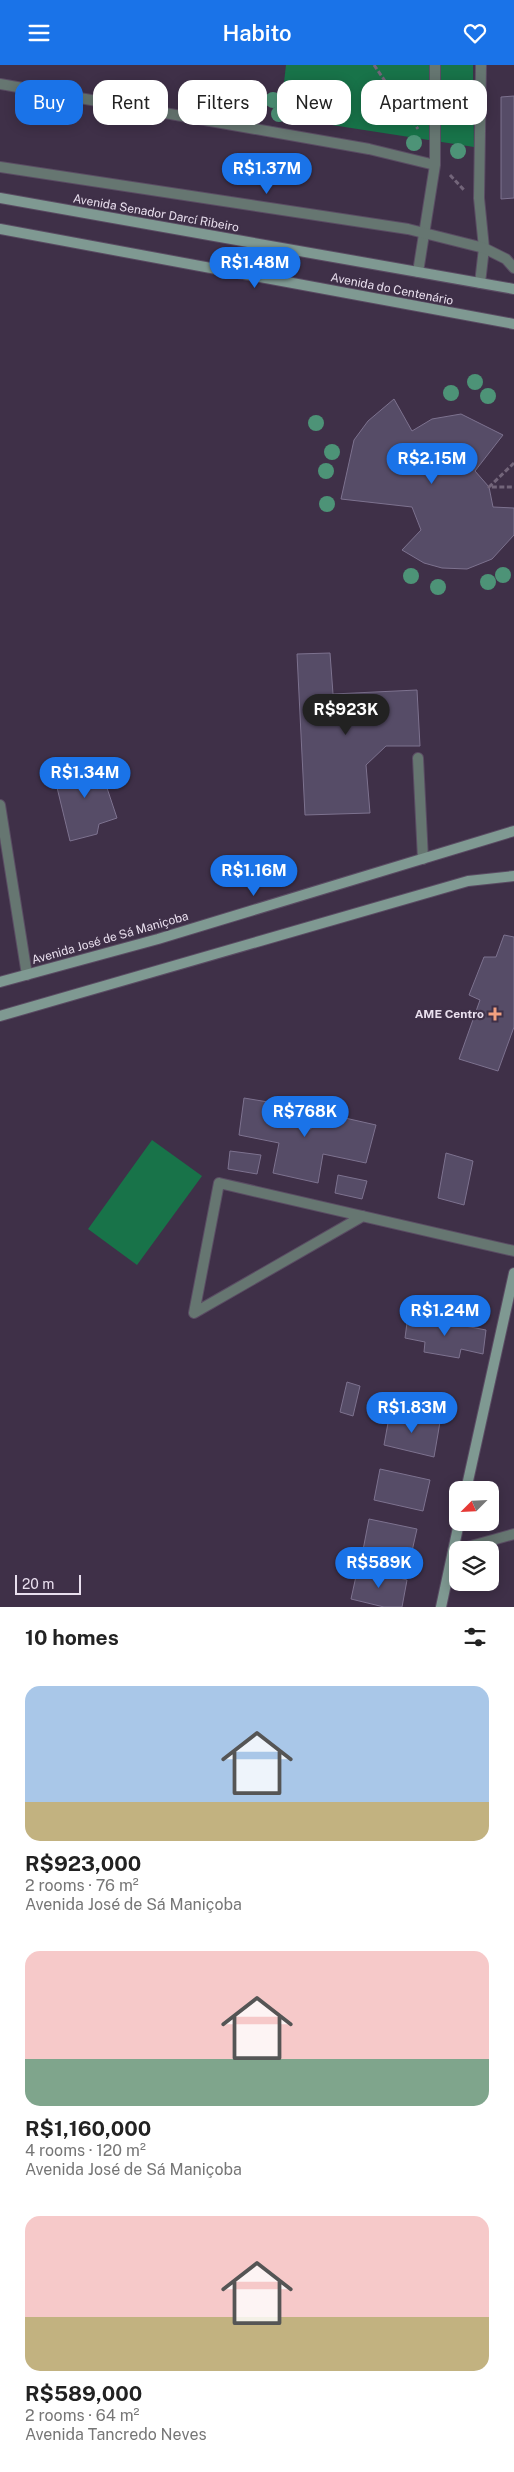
<!DOCTYPE html>
<meta charset="utf-8">
<style>
:root{--surface:#fff;--page:#f2f2f2;--text:#222;--muted:#767676;--accent:#1a73e8}
body{margin:0;font-family:"Public Sans",sans-serif;background:var(--page);color:var(--text);height:100vh;display:flex;flex-direction:column;font-size:19px;white-space:nowrap}
*{box-sizing:border-box;margin:0}
p{font-size:16px;color:var(--muted)}
.icon{flex:none;width:28px;height:28px;fill:none;stroke:currentColor;stroke-width:2;stroke-linecap:round;stroke-linejoin:round}
.map{position:relative;height:1542px;overflow:hidden}
.drawer{display:flex;flex-direction:column;background:var(--surface);flex:1}
.drawer>*{flex:none}
.banner{position:absolute;left:15px;top:15px;width:485px;height:45px;display:flex;gap:10px}
.needle{width:32px;rotate:246deg}
.controls{position:absolute;left:449px;top:1416px;display:grid;gap:10px}
.controls a{display:grid;place-items:center;width:50px;height:50px;border-radius:10px;background:var(--surface);box-shadow:0 2px 12px #0003;font-size:25px}
.scale{position:absolute;left:15px;bottom:12px;width:66px;box-sizing:border-box;padding-left:5px;border:2px solid #e9dfee;border-top:0;font-size:14px;line-height:18px;white-space:nowrap;color:#e9dfee;-webkit-text-stroke:4px #3f3048;paint-order:stroke}
.price{position:absolute;translate:-50% -42px;padding:0 11px;border-radius:18px;background:var(--accent);color:#fff;font-size:16px;line-height:32px;filter:drop-shadow(0 1px 2px #0008)}
.price::after{content:'';position:absolute;left:50%;top:30px;width:15px;height:11px;margin-left:-8px;background:inherit;clip-path:polygon(0 0,100% 0,50% 100%)}
.price.active{background:#222;color:#fff}
ul{padding:0;list-style:none}
li{display:grid;align-content:center;gap:10px;height:265px;padding:0 25px}
li span{display:grid;place-items:center;height:155px;border-radius:15px;color:#555}
li>.icon{margin-inline-start:auto}
span .icon{width:90px;height:90px;fill:#fffc;stroke-width:1}
li b{font-size:21px}
h2{display:flex;justify-content:space-between;align-items:center;height:60px;padding:0 25px;font-size:21px}
.tag{padding:0 18px;border-radius:15px;background:var(--surface);box-shadow:0 2px 12px #0003;font-size:18px;line-height:45px}
.tag.active{background:var(--accent);color:#fff}
header{display:flex;justify-content:space-between;align-items:center;height:65px;padding:0 25px;background:var(--accent);color:#fff;font-size:22px;font-weight:600}
.map>svg:first-child{display:block}
.green{fill:#187349}
.building{fill:#564c67;stroke:#7d728f}
.lines{fill:none;stroke-linecap:round;stroke-linejoin:round}
.service-casing{stroke:#5a4c63;stroke-width:12}
.tertiary-casing{stroke:#5a4c63;stroke-width:12}
.secondary-casing{stroke:#5a4c63;stroke-width:12}
.path{stroke:#73657a;stroke-width:3;stroke-dasharray:5 2.5;stroke-linecap:butt}
.service{stroke:#667671;stroke-width:10}
.tertiary{stroke:#667671;stroke-width:10}
.secondary{stroke:#7f9992;stroke-width:10}
.tree{fill:#4d9377}
.poi-dot{fill:#f2a080;stroke:#3f3048;stroke-width:2}
.labels{text-anchor:middle;dominant-baseline:central;stroke-width:4.5;stroke-linejoin:round;paint-order:stroke}
.street-label{font-size:12px;fill:#e9dfee;stroke:#3f3048}
.poi-label{font-size:12px;font-weight:bold;fill:#e9dfee;stroke:#3f3048;text-anchor:end}
</style>
<header><svg class="icon" aria-label="menu" viewBox="0 0 24 24"><path d="M4 6h16M4 12h16M4 18h16"/></svg>Habito<svg class="icon" aria-label="heart" viewBox="0 0 24 24"><path d="M12 20l-8-8c-3-5 5-10 8-4 3-6 11-1 8 4z"/></svg></header>
<div class="map">
<svg width="514" height="1542" viewBox="0 0 514 1542">
<rect width="100%" height="100%" fill="#3f3048"/>
<!-- green -->
<path class="green" d="M286,0H473L474,82L280,52Z
M152,1075L202,1111L137,1200L88,1164Z"/>
<!-- building -->
<path class="building" d="M514,31V133L501,134V32Z
M394,334L412,366L432,354L461,349L503,370L475,406L489,422L493,442L514,443V470L492,494L467,504L442,503L424,498L402,485L421,465L412,442L341,434L354,375L368,356Z
M330,588L333,629L417,625L420,681H386L366,700L370,748L305,750L297,589Z
M80,700L89,707L108,700L114,717L106,720L117,753L99,759L97,769L70,776L53,706Z
M504,870L514,872V962L498,1006L459,994L480,935L469,930L484,892H496Z
M244,1033L298,1042L295,1060L311,1064L314,1046L376,1060L366,1098L323,1089L318,1118L273,1108L279,1078L239,1070Z
M230,1086L261,1090L257,1109L228,1104Z
M446,1088L473,1096L464,1140L438,1133Z
M338,1110L367,1116L362,1134L335,1128Z
M408,1250L486,1265L483,1289L461,1284L459,1293L424,1287L425,1277L405,1273Z
M347,1317L360,1321L353,1351L340,1347Z
M390,1347L440,1357L434,1392L384,1380Z
M380,1404L430,1415L423,1446L374,1435Z
M369,1454L417,1464L410,1495L363,1485Z
M358,1502L407,1515L402,1542H384L351,1534Z"/>
<g class="lines">
<!-- service casing -->
<g class="service-casing">
<path id="service" d="M0,19L369,84L435,100
M418,207L435,100V0
M480,218L484,183L479,133L481,0
M418,693L423,794
M0,740L27,910
M363,1151L194,1248L219,1118L514,1186"/>
</g>
<!-- tertiary casing -->
<g class="tertiary-casing">
<path id="tertiary" d="M0,102L408,164L484,183L506,194L514,203
M453,1486L514,1469"/>
</g>
<!-- secondary casing -->
<g class="secondary-casing">
<path id="secondary" d="M0,133L514,224
M0,164L514,259
M0,917L158,874L514,766
M0,951L468,816L514,811
M466,1425L514,1208
M441,1542L459,1458"/>
</g>
<!-- path -->
<path class="path" d="M374,0L418,64
M450,110L464,125
M514,398L489,422H514"/>
<!-- service -->
<use href="#service" class="service"/>
<!-- tertiary -->
<use href="#tertiary" class="tertiary"/>
<!-- secondary -->
<use href="#secondary" class="secondary"/>
</g>
<!-- trees -->
<g class="tree">
<circle cx="273" cy="35" r="8"/>
<circle cx="279" cy="49" r="8"/>
<circle cx="414" cy="78" r="8"/>
<circle cx="458" cy="86" r="8"/>
<circle cx="475" cy="317" r="8"/>
<circle cx="451" cy="328" r="8"/>
<circle cx="488" cy="331" r="8"/>
<circle cx="316" cy="358" r="8"/>
<circle cx="332" cy="387" r="8"/>
<circle cx="326" cy="406" r="8"/>
<circle cx="327" cy="439" r="8"/>
<circle cx="503" cy="510" r="8"/>
<circle cx="411" cy="511" r="8"/>
<circle cx="488" cy="517" r="8"/>
<circle cx="438" cy="522" r="8"/>
</g>
<!-- markers -->
<path class="poi-dot" d="M492.5 941.5h5v5h5v5h-5v5h-5v-5h-5v-5h5z"/>
<g class="labels">
<!-- street labels -->
<g class="street-label">
<text transform="translate(156 148) rotate(10)">Avenida Senador Darcí Ribeiro</text>
<text transform="translate(392 224) rotate(11)">Avenida do Centenário</text>
<text transform="translate(110 873) rotate(-16)">Avenida José de Sá Maniçoba</text>
</g>
<!-- poi labels -->
<g class="poi-label">
<text x="484" y="949">AME Centro</text>
</g>
</g>
</svg>
<div class="controls">
<a><svg class="needle" viewBox="-14 -14 28 28"><path d="M0-13l5 13h-10z" fill="#e53935"/><path d="M0 13l5-13h-10z" fill="#767676"/></svg></a>
<a><svg class="icon" aria-label="layers" viewBox="0 0 24 24"><path d="M12 4l9 5-9 5-9-5zM3 14l9 5 9-5"/></svg></a>
</div>
<div class="scale">20 m</div>
<b class="price" style="left:267px;top:130px">R$1.37M</b>
<b class="price" style="left:255px;top:224px">R$1.48M</b>
<b class="price" style="left:432px;top:420px">R$2.15M</b>
<b class="price active" style="left:346px;top:671px">R$923K</b>
<b class="price" style="left:85px;top:734px">R$1.34M</b>
<b class="price" style="left:254px;top:832px">R$1.16M</b>
<b class="price" style="left:305px;top:1073px">R$768K</b>
<b class="price" style="left:445px;top:1272px">R$1.24M</b>
<b class="price" style="left:412px;top:1369px">R$1.83M</b>
<b class="price" style="left:379px;top:1524px">R$589K</b>
<div class="banner">
<a class="tag active">Buy</a>
<a class="tag">Rent</a>
<a class="tag">Filters</a>
<a class="tag">New</a>
<a class="tag">Apartment</a>
</div>
</div>
<section class="drawer">
<h2>10 homes<svg class="icon" aria-label="filters" viewBox="0 0 24 24"><path d="M4 7h16M4 17h16"/><circle cx="9" cy="7" r="2"/><circle cx="15" cy="17" r="2"/></svg></h2>
<ul>
<li><span style="background:linear-gradient(#a9c7e8 75%,#c2b280 0)"><svg class="icon" aria-label="home" viewBox="0 0 24 24"><path d="M3 11l9-7 9 7M6 9v11h12V9"/></svg></span><div><b>R$923,000</b><p>2 rooms · 76 m²</p><p>Avenida José de Sá Maniçoba</p></div></li>
<li><span style="background:linear-gradient(#f6c9c9 70%,#7fa58c 0)"><svg class="icon" aria-label="home" viewBox="0 0 24 24"><path d="M3 11l9-7 9 7M6 9v11h12V9"/></svg></span><div><b>R$1,160,000</b><p>4 rooms · 120 m²</p><p>Avenida José de Sá Maniçoba</p></div></li>
<li><span style="background:linear-gradient(#f6c9c9 65%,#c2b280 0)"><svg class="icon" aria-label="home" viewBox="0 0 24 24"><path d="M3 11l9-7 9 7M6 9v11h12V9"/></svg></span><div><b>R$589,000</b><p>2 rooms · 64 m²</p><p>Avenida Tancredo Neves</p></div></li>
</ul>
</section>
